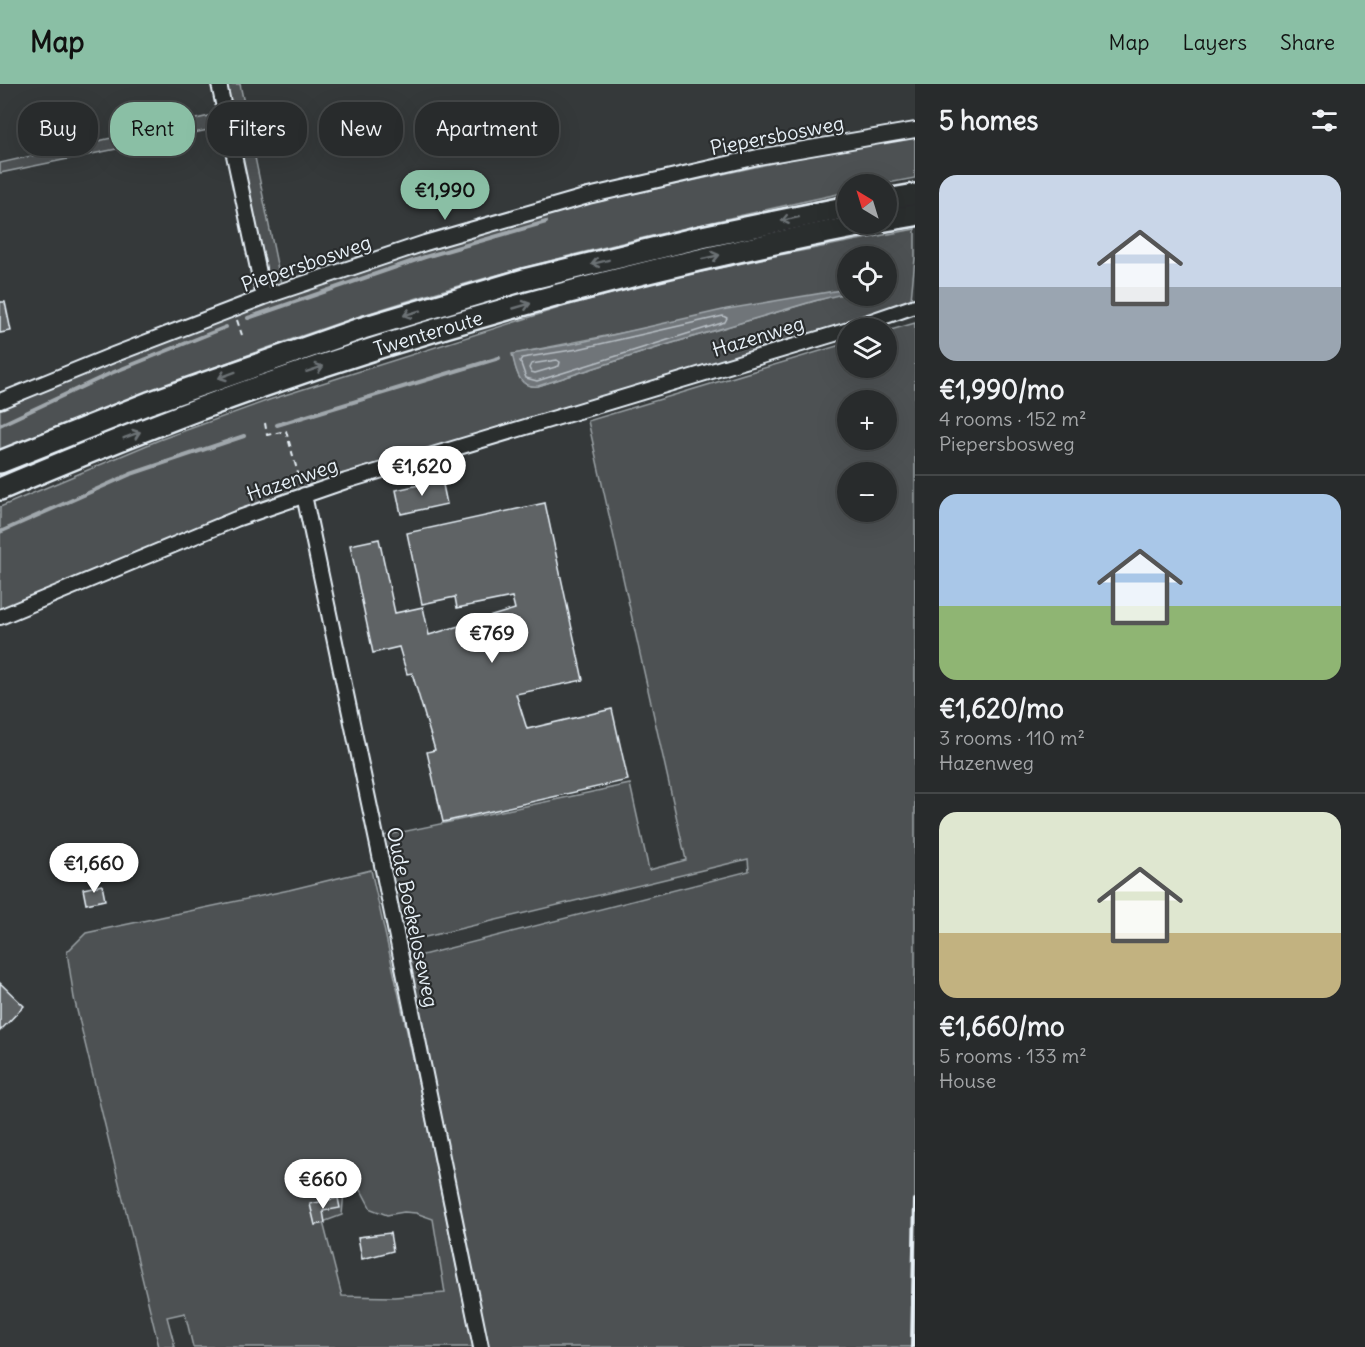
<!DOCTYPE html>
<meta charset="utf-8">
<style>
:root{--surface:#282b2c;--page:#303334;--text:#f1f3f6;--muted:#a5a7a9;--line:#444748;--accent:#8abfa5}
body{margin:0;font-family:Delius,sans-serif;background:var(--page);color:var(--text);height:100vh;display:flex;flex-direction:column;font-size:22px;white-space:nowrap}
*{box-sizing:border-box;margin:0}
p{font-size:20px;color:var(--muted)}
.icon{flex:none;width:33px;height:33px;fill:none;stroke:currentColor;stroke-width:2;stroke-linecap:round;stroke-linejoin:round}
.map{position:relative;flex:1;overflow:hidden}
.sheet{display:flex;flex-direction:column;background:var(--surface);width:450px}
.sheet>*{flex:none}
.banner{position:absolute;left:18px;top:18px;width:570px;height:54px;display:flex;gap:12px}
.needle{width:39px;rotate:322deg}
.buttons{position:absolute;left:837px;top:90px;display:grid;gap:12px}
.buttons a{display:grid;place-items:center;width:60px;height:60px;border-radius:50%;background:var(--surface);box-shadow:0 6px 24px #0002,0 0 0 2px var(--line);font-size:30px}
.price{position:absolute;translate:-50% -51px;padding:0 14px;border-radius:21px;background:#fff;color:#222;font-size:20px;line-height:39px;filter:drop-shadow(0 2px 3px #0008)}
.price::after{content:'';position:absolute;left:50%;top:36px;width:18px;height:14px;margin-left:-9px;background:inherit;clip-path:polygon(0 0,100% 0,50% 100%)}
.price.active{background:var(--accent);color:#111}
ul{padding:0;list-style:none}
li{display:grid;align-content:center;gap:12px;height:318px;padding:0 24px}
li+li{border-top:2px solid var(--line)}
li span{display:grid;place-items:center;height:186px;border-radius:18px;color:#555}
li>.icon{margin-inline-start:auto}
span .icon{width:108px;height:108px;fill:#fffc;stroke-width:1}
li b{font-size:26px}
h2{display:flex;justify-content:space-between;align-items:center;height:72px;padding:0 24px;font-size:26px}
.tag{padding:0 21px;border-radius:24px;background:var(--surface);box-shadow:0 6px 24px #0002,0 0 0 2px var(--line);font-size:21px;line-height:54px}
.tag.active{background:var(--accent);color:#111}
header{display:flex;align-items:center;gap:36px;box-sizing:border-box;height:84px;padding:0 30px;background:var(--accent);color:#111}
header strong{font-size:28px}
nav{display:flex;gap:33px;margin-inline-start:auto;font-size:21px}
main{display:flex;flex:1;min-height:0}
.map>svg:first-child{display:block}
.green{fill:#4d5152;stroke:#9aa1a5;stroke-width:1.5;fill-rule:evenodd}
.water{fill:#707579;stroke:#a0a7ac;stroke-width:1.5}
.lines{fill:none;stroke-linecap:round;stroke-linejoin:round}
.shore{stroke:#b8bfc5;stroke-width:1.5}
.stream{stroke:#a0a7ac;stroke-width:4}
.building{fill:#5f6365;stroke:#e8f1f8;stroke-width:1.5}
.minor-casing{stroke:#e8f1f8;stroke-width:18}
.highway-casing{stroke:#e8f1f8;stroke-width:26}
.path{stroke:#e8f1f8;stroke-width:2;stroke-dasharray:6 4.5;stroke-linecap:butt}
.minor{stroke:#2a2d2e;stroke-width:14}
.highway{stroke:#2a2d2e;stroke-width:21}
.rail{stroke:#e8f1f8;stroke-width:4}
.oneway{stroke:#6c7275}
.labels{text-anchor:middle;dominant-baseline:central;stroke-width:4.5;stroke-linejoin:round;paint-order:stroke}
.street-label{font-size:20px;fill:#e8f1f8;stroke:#2a2d2e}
</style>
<header>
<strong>Map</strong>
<nav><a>Map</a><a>Layers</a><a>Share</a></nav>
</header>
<main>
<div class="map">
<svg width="915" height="1263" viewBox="0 0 915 1263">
<rect width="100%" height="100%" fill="#35393a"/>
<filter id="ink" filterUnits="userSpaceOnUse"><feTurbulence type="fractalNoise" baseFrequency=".0167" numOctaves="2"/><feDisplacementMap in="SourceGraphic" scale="12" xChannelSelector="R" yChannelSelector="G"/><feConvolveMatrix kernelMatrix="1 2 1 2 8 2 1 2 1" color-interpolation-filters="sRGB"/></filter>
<g filter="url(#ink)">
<!-- green -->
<path class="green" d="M225,0H240L281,200H273L266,193Z
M214,31L218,44L0,89V79Z
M915,51V94L883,100H848L847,108C667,147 487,187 313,248C207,284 104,327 0,368V323L240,227L429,164L578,122L868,58Z
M915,145V174L911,216L764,267L285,409L0,525V423L159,356L269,316L562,223L663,196L780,171ZM848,172H886V212H848L847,209L835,211L669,260L538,302C519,305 515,285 513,270L847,205Z
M915,239V1263H487L407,875L749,787L748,775L405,858L401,857L385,776L383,752L630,700L649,786L686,776L588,337L847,259L848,284H886L887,247ZM848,316H886V356H848ZM848,388H886V428H848Z
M371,786L420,1006L473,1263H193L185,1229L167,1233L175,1263H159L74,914L67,868L86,849L289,806ZM361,1106L371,1125L387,1131L404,1128L416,1129L433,1135L445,1209L394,1213L342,1212L323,1138L342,1131L344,1107Z"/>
<!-- water -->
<path class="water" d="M847,205V209L814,217L669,260L538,302C518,305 516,285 512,270L577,259L727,225Z"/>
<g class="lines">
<!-- shore -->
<path class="shore" d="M723,232L727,234L725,238L537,297L526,294L520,277L522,274L578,265Z
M557,276L560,278L559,282L535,289L531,288L529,284L531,280Z"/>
<!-- stream -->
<path class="stream" d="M248,234L425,173L546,138
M0,341L109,290L226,243
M277,341L499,274
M0,448L131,390L244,352"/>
</g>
<!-- building -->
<path class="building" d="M0,218H5L11,247L0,249Z
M442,396L447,420L401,430L396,406Z
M545,419L583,596L516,610L527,645L612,625L628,696L443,738L427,668L435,666L412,589L407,590L399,563L373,569L350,461L379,455L395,529L423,523L429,551L515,525L512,513L457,524L455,513L422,520L407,449Z
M102,801L105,816L86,820L83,805Z
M0,899L24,922L0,947Z
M338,1114L340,1124L323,1127L325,1139L315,1141L310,1120Z
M390,1149L393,1167L362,1175L358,1153Z"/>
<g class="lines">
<!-- minor casing -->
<g class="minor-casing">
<path id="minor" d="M219,0L264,213
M851,244L915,222
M0,317L113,271L264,213L425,159L588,112L758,73L915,46
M304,411L381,776L481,1263
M0,533L236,435L346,397L848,246"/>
</g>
<!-- highway casing -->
<g class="highway-casing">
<g id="highway">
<path d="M886,116L915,111"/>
<path d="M886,136L915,131"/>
<path d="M0,378L149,319L363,244L524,196L702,153L848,123"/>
<path id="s1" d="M0,405C83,370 166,336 251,306C452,235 660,180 869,140"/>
</g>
</g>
<!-- path -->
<path class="path" d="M237,236L242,251
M265,339L267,351L286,347L301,400"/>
<!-- minor -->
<use href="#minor" class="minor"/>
<!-- highway -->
<use href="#highway" class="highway"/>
<!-- rail -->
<path class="rail" d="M912,1263L915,1116"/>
</g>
<!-- one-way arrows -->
<defs><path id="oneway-shaft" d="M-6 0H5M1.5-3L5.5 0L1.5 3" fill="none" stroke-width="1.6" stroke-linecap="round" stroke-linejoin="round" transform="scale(1.5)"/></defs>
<g class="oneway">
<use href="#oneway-shaft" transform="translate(790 135) rotate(168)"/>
<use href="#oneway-shaft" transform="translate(711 173) rotate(-13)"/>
<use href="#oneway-shaft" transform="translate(600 178) rotate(166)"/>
<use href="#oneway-shaft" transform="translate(522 222) rotate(-16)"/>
<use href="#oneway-shaft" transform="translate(412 229) rotate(163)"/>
<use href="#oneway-shaft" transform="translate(315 285) rotate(-18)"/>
<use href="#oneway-shaft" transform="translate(227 291) rotate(160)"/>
<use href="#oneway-shaft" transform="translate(132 351) rotate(-21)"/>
</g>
</g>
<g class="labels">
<!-- street labels -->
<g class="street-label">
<text transform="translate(777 51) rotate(-11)">Piepersbosweg</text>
<text transform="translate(306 179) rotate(-19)">Piepersbosweg</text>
<text stroke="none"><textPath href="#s1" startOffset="456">Twenteroute</textPath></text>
<text transform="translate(758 252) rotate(-17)">Hazenweg</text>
<text transform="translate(292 395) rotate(-19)">Hazenweg</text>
<text transform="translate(413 833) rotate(78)">Oude Boekeloseweg</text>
</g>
</g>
</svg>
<div class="buttons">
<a><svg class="needle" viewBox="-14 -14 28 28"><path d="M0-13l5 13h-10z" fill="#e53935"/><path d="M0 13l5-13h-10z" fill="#a5a7a9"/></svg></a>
<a><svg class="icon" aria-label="locate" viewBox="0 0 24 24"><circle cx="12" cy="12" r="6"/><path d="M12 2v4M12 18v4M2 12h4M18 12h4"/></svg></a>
<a><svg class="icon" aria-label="layers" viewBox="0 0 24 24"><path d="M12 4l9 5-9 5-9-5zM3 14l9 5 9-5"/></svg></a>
<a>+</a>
<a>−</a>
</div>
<b class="price active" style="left:445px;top:137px">€1,990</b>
<b class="price" style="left:422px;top:413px">€1,620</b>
<b class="price" style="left:492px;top:580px">€769</b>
<b class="price" style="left:94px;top:810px">€1,660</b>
<b class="price" style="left:323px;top:1126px">€660</b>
<div class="banner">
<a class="tag">Buy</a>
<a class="tag active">Rent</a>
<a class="tag">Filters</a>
<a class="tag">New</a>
<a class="tag">Apartment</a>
</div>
</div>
<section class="sheet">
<h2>5 homes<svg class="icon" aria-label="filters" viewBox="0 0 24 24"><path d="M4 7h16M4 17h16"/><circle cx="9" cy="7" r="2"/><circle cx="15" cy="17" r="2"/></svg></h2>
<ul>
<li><span style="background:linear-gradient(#c9d6e8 60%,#9aa5b1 0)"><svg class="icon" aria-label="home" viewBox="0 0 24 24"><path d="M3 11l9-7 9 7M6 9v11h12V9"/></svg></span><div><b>€1,990/mo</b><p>4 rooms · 152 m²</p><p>Piepersbosweg</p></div></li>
<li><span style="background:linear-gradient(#a9c7e8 60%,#8fb573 0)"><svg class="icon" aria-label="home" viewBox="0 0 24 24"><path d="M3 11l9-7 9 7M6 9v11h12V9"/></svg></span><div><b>€1,620/mo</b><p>3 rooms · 110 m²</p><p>Hazenweg</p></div></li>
<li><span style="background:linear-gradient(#dfe7d0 65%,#c2b280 0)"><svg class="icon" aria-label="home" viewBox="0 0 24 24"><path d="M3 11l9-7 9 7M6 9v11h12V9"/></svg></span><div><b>€1,660/mo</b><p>5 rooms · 133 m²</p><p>House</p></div></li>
</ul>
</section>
</main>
